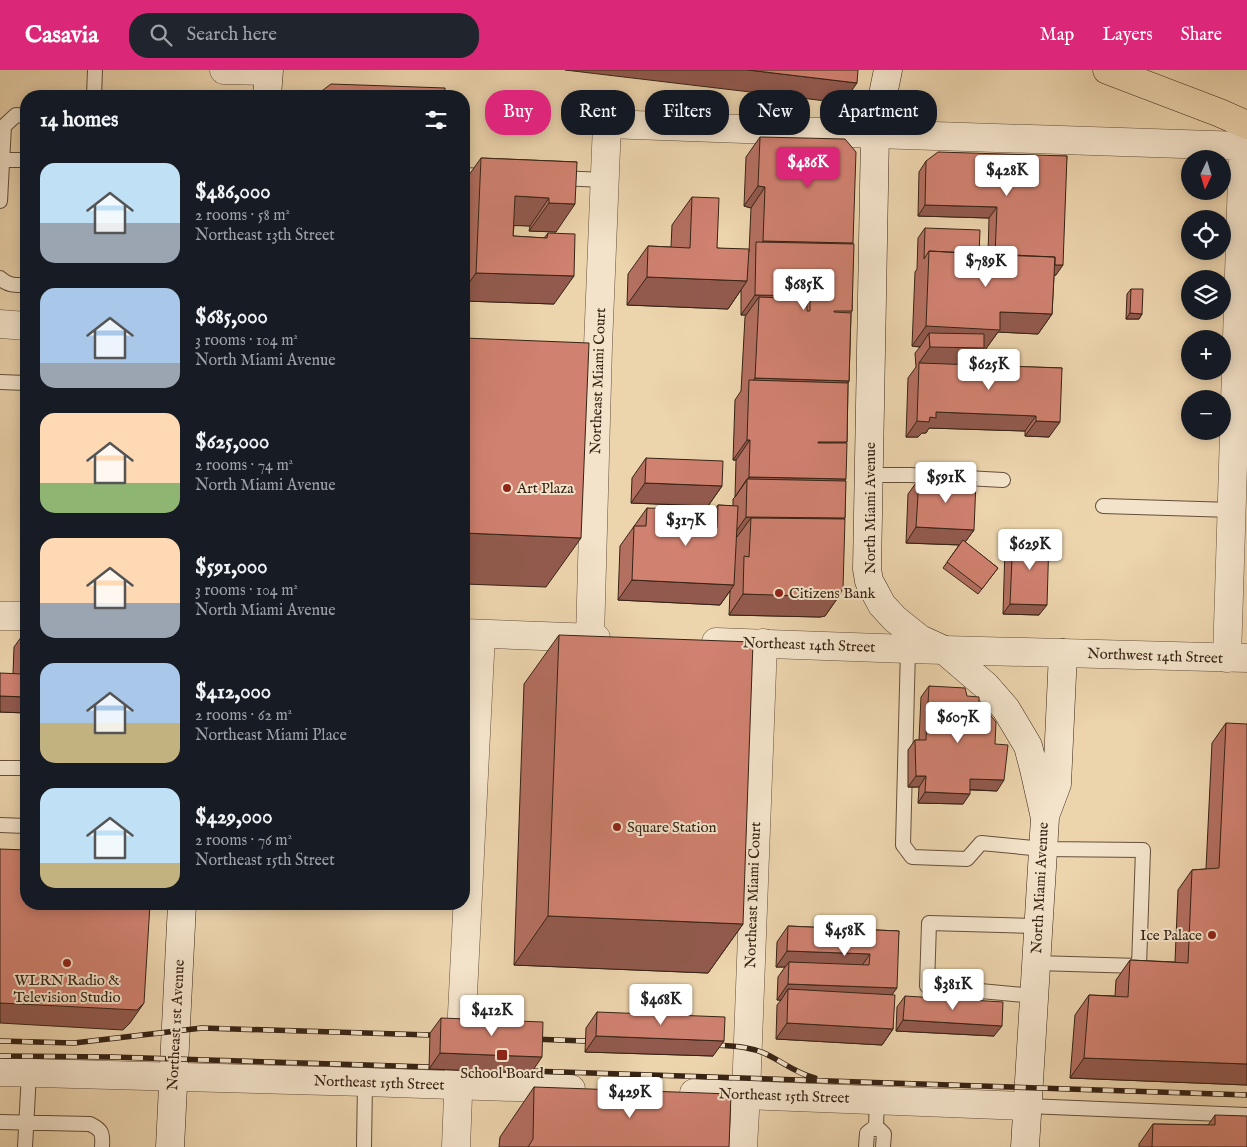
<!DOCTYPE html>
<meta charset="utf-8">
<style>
:root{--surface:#171b24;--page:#20242c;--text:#f1f3f6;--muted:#9ea1a6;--accent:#db2777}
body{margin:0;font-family:"IM FELL English",serif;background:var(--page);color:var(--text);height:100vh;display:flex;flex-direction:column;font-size:19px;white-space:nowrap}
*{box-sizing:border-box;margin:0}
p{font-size:16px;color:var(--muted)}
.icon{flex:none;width:28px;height:28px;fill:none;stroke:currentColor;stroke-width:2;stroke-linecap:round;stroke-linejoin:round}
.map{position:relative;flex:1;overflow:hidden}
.details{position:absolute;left:20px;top:20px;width:450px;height:820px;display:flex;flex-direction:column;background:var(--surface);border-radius:20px;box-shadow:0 2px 12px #0003}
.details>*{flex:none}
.top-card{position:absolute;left:485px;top:20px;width:475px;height:45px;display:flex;gap:10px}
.needle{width:32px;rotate:184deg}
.buttons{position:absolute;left:1181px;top:80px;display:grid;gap:10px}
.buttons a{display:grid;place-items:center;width:50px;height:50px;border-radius:50%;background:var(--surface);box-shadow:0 2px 12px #0003;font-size:25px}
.price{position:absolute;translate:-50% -42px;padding:0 11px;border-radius:5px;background:#fff;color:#222;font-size:16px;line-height:32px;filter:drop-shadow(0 1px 2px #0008)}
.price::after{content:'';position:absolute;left:50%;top:30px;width:15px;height:11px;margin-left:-8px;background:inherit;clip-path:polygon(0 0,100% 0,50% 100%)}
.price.selected{background:var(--accent);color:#fff}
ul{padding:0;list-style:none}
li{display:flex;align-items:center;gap:15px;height:125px;padding:0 20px}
li span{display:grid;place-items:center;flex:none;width:140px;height:100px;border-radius:15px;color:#555}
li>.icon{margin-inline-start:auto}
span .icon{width:60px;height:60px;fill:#fffc;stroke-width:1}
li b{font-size:21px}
h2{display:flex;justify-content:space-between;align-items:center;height:60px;padding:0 20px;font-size:21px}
.pill{padding:0 18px;border-radius:20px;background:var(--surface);box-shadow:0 2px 12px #0003;font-size:18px;line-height:45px}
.pill.selected{background:var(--accent);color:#fff}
header{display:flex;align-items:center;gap:30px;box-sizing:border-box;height:70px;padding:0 25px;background:var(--accent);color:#fff}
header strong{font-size:24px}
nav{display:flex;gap:28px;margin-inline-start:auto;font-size:18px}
.search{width:350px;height:45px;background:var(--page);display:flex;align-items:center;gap:12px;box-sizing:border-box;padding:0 18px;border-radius:20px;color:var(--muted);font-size:19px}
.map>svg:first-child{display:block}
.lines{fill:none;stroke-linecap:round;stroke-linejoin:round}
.service-casing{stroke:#644f3b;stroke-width:16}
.minor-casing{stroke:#644f3b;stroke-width:29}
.tertiary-casing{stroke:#644f3b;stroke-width:29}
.secondary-casing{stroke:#372315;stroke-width:29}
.motorway-casing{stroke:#372315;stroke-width:29}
.service{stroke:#f3e3ca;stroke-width:14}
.minor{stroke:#f3e3ca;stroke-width:28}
.tertiary{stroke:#f3e3ca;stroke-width:28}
.secondary{stroke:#f3e3ca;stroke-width:28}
.motorway{stroke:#ecd4ad;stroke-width:28}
.rail-casing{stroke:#372315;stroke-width:5.5}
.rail{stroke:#f3e3ca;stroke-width:4;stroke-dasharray:11;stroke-linecap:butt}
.wall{fill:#b36f60;stroke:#372315}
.shaded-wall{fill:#925a4e;stroke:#372315}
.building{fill:#d08170;stroke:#372315}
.poi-dot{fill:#8f2418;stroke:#f3e3ca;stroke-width:2}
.labels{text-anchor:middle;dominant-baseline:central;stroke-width:4;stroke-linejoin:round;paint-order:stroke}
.street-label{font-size:15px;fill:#372315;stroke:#f3e3ca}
.poi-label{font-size:15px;fill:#372315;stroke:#f3e3ca;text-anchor:start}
</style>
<header>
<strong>Casavia</strong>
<div class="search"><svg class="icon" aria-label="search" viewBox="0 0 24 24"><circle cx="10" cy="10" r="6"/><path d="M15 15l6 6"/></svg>Search here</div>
<nav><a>Map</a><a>Layers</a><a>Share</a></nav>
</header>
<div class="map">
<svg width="1247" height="1077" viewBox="0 0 1247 1077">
<rect width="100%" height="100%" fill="#ecd4ad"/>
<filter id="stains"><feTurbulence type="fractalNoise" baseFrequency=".004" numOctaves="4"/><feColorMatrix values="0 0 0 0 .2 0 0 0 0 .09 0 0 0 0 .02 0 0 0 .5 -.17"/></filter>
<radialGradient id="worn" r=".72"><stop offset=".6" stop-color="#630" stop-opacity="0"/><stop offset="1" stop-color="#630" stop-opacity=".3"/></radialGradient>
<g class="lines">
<!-- service casing -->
<g class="service-casing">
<path id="service" d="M94,26L95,0
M2,90H26
M464,105L487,106
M558,108L605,110
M0,131L4,56L16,45L26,46
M0,208C8,216 16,215 26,215
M0,312L26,313
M869,405H910L1003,410
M1103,436L1232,440
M908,579L903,775L912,787L967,789L981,773L1043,779L1143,780L1139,896L1036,893
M0,698H26
M0,755L26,756
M1034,926L927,916L929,853L1038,856
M877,1030L876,1056L884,1064L883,1077
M1027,1036L1247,1045
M0,1052L90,1054C102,1060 103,1063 102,1077
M25,1077L29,1003
M364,1077L365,1012
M866,1077L867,1063L876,1056"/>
</g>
<!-- minor casing -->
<g class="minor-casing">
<path id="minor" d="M875,64L1243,76L1227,588
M0,254L26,256
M590,568L598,276L607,54
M461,964L481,564
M456,1077L459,1000
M743,1077L746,1024L763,573"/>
</g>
<!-- tertiary casing -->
<g class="tertiary-casing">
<path id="tertiary" d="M224,0L268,1
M607,54L875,64
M0,546H26
M464,563L596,568
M716,572L908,579L1247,588
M0,1002L365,1012L571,1019
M694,1023L1027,1036"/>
</g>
<!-- secondary casing -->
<g class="secondary-casing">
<path id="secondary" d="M888,0L875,64L867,499L869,511L875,522L882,535L895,549L920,569L944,580L986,616L1006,639L1028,676L1034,699L1045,748L1025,1077
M267,26L269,0
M1045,746L1057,714L1063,583
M170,1077L182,834"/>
</g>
<!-- motorway casing -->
<g class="motorway-casing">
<path id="motorway" d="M1107,0L1220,43L1247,55"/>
</g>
<!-- service -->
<use href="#service" class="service"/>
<!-- minor -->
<use href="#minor" class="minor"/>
<!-- tertiary -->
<use href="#tertiary" class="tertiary"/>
<!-- secondary -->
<use href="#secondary" class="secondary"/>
<!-- motorway -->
<use href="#motorway" class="motorway"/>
<!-- rail casing -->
<g class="rail-casing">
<path id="rail" d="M532,969L585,971
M0,971L74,973L202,958L430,965
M714,975C732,976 751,976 768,985C784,993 798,1004 815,1008
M0,986L112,987L429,997
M531,1001L1247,1025"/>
</g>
<!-- rail -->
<use href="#rail" class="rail"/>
</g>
<!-- wall -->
<path class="wall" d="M760,67L853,173V174L852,241L851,243L849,311L848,313L847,372L846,373L845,411V448L844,449L839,526L825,546L820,547L729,545L730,521L720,535L618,530L620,476L647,438L701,457L703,458L704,455L718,435L733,436V429L735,427L736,390H733L735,330L741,321L745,247L746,245H741V220L728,239L627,235L628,204L648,176L671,177L672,155L692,127L717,178L749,182L751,138L744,136L746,87Z
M1067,86L1056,205H1054L1052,244L1038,264L998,262L985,280H983L972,295L1062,298L1049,367L1025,366V361L929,358L926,363H922L918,367H906L908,308L916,297L915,283L920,277L912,276L915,202L917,199L918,168L925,158L979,184H988L989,148L918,146L919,102L926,91Z
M481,88L577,92L556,162L529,161L530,156L514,155L513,166L544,168L548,163L554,234L464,231V112Z
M1131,219L1142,244L1139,249H1126L1127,224Z
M646,388L722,416L708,436L631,433L632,408Z
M919,409L974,460L965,472L998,498L978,524L943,498L959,475L906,473L908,424Z
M1013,466L1039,545L1003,544L1005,477Z
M25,562H26V643L0,642L13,604L14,577Z
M559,565L743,854L708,903L514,895L524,614Z
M929,616L967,626L979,641L995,674L997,721L970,720L963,734L918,733L919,717H908V680L915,670H919L921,627Z
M1226,653L1247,1015L1070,1008L1075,945L1089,925L1115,926L1116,910L1130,890L1175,892L1178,820L1192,800L1206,799L1212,673Z
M788,856L899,861L892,925L893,959L882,975L776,969L777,935L781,930H777L778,907L785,897H776L777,872Z
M905,926L994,966L896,961L897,937Z
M597,942L713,986L585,982L586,958Z
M441,948L531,1003L429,999L430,963Z
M534,1017L729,1077H499L500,1067Z
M1215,1045L1247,1077H1139V1074L1153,1054L1208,1055Z"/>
<!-- shaded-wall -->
<path class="shaded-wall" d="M565,0H748L857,13L843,33Z
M758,116L765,117L751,138L744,136Z
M515,126L549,128L530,156L495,155Z
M549,133L575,134L556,162L529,161Z
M925,135L997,137L989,148L918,146Z
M763,171L853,173L839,193L756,181Z
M995,192L1063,195L1056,205L988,203Z
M476,203L574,206L554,234L464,231V220Z
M647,207L747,211L728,239L627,235Z
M755,225L810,226L796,246L759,227L746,245H741Z
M1000,242L1052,244L1038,264L998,262L985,280H983L970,298L919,293L930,277L929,263L920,277L912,276L926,256Z
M1130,243L1142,244L1139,249H1126Z
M755,308L849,311L835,331L749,317Z
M936,342L1036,346L1025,361L929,358L926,363H922L918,367H906L917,351L930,347Z
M1036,351L1060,352L1049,367L1025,366Z
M747,370H750L736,390H733Z
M818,372H847L833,392H804Z
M749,407L846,409L832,429L747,409L735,427Z
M645,413L722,416L708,436L631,433Z
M746,447L845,448L831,468L751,448L737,467H732Z
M916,457L974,460L963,475L906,473Z
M464,463L581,468L546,517L464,514Z
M632,510L734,515L720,535L618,530Z
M743,524L839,526L825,546L820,547L729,545Z
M1010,534L1047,535L1039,545L1003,544Z
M0,626L26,627V643L0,642Z
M916,706H926L919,717H908Z
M970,709L1004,710L997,721L963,719Z
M925,722L970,724L963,734L918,733Z
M548,846L743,854L708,903L514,895Z
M787,881L870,884L859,900L789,892L785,897H776Z
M788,914L897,918L886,933L788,919L781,930H777Z
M0,933H144L130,953L123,960L0,953Z
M903,950L1002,956L994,966L896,961Z
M787,953L893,959L882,975L776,969Z
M596,966L724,971L713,986L585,982Z
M440,983L542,987L531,1003L429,999Z
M1084,988L1247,994V1015L1070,1008Z"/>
<!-- building -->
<path class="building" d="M748,0H858L857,13Z
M331,14L445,18V26H319V23Z
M760,67L845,69L856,82L853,173L763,171L765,117L758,116Z
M938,82L1067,86L1063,195H1055V187L995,185L997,137L925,135L926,91Z
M481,88L577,92L575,134L549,133V128L515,126L513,166L547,168L548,163L575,164L574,206L476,203Z
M692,127L719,128L717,178L749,179L747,211L647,207L648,176L690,178Z
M925,158L980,160L979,184L929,181L924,189Z
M756,172L854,174L852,241H834V242L851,243L849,311L755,308L759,227L807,229V241H810V226L755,225Z
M929,181L1055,187L1052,244L1000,242V260L926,256Z
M1131,219H1143L1142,244L1130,243Z
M929,263L984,264V278L930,277Z
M464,268L589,273L581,468L464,463Z
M919,293L1062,298L1060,352L1036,351V346L936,342V348L930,347L929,352L917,351Z
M749,310L848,313L847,372H818V373H847L846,409L749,407L750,370H747Z
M646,388L723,391L722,416L645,413Z
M747,409L846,411L845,448L746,447Z
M919,409L976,411L974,460L916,457Z
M718,435L738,436L734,515L632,510L634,456H646L647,438L701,440V457L717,458Z
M751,448L845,449L843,518L839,526L834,527L743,524L744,486L749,487Z
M1013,466L1049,468L1047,535L1010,534Z
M963,470L998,498L982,519L947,492Z
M25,562H26V627L0,626V603L23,604Z
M559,565L753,572L743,854L548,846Z
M929,616L965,618L967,626L979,627V641H987L996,652L995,674L1008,675L1004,710L970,709V724L925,722L926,706H916L915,670H926Z
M1226,653L1247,654V994L1084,988L1089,925L1128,927L1130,890L1188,893L1192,800L1219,798Z
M0,779L26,780V834H150L144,933L137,940L0,933Z
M788,856L899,861L897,918L788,914L789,892L869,895L870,884L787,881Z
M788,919L895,925L893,959L787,953Z
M905,926L1003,932L1002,956L903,950Z
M597,942L725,947L724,971L596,966Z
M441,948L543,952L542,987L440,983Z
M534,1017L731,1024L729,1077H528L533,1069Z
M1215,1045L1247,1046V1077H1152L1153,1054L1215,1055Z"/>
<!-- markers -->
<g class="poi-dot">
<circle cx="507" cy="418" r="5"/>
<circle cx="779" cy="523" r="5"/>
<circle cx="617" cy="757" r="5"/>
<circle cx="1212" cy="865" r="5"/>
<circle cx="67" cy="893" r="5"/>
<rect x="496" y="979" width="12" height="12" rx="2.5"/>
</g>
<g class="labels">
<!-- street labels -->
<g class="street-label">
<text transform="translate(598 311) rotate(-88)">Northeast Miami Court</text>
<text transform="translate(870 438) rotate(-90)">North Miami Avenue</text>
<text transform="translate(809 575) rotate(2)">Northeast 14th Street</text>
<text transform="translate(1155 586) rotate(2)">Northwest 14th Street</text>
<text transform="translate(1040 818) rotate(-87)">North Miami Avenue</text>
<text transform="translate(753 825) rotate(-88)">Northeast Miami Court</text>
<text transform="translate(176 955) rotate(-87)">Northeast 1st Avenue</text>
<text transform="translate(379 1013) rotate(2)">Northeast 15th Street</text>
<text transform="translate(784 1026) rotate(2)">Northeast 15th Street</text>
</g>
<!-- poi labels -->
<g class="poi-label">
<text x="517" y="418">Art Plaza</text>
<text x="789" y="523">Citizens Bank</text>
<text x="627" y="757">Square Station</text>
<text x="1202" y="865" text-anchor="end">Ice Palace</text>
<text x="67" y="910" text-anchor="middle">WLRN Radio &amp;<tspan x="67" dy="17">Television Studio</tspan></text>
<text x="502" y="1003" text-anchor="middle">School Board</text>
</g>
</g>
<rect width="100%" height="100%" filter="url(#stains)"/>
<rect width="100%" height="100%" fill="url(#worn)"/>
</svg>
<div class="buttons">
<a><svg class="needle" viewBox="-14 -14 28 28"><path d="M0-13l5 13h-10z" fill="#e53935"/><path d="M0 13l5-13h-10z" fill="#9ea1a6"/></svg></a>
<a><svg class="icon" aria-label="locate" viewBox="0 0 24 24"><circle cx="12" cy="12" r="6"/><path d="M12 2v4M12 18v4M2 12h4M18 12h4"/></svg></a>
<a><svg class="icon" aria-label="layers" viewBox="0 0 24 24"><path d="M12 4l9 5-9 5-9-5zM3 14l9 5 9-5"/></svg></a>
<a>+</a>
<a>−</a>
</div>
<b class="price selected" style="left:808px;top:119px">$486K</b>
<b class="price" style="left:1007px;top:127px">$428K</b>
<b class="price" style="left:986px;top:218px">$789K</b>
<b class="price" style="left:804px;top:241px">$685K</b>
<b class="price" style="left:989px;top:321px">$625K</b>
<b class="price" style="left:946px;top:434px">$591K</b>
<b class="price" style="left:686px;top:477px">$317K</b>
<b class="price" style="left:1030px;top:501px">$629K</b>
<b class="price" style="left:958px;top:674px">$607K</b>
<b class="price" style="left:845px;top:887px">$458K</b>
<b class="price" style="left:953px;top:941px">$381K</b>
<b class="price" style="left:661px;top:956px">$468K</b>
<b class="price" style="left:492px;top:967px">$412K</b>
<b class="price" style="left:630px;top:1049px">$429K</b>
<div class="top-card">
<a class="pill selected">Buy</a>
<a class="pill">Rent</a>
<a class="pill">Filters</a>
<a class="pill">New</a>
<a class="pill">Apartment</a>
</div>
<section class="details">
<h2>14 homes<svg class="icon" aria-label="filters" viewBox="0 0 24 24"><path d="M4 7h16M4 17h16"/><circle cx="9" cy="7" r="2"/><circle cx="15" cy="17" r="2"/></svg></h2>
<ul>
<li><span style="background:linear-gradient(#bfe0f5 60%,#9aa5b1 0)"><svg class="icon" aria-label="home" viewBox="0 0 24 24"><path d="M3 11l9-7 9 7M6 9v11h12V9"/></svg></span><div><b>$486,000</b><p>2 rooms · 58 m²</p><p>Northeast 13th Street</p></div></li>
<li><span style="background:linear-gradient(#a9c7e8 75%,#9aa5b1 0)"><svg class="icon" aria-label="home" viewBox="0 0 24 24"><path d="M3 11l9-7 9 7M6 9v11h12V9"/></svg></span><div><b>$685,000</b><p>3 rooms · 104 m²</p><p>North Miami Avenue</p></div></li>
<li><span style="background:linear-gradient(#ffd9b3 70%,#8fb573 0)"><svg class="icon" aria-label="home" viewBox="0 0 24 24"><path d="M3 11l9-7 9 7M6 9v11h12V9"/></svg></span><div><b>$625,000</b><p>2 rooms · 74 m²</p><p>North Miami Avenue</p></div></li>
<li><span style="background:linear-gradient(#ffd9b3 65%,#9aa5b1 0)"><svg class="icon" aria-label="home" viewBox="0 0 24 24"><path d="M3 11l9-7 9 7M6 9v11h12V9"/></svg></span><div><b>$591,000</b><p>3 rooms · 104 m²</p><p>North Miami Avenue</p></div></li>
<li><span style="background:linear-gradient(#a9c7e8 60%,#c2b280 0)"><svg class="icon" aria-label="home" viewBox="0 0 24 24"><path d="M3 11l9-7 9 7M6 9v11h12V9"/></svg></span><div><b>$412,000</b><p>2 rooms · 62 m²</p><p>Northeast Miami Place</p></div></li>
<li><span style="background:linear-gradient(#bfe0f5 75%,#c2b280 0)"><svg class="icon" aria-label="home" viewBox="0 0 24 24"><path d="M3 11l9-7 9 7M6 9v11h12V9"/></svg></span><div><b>$429,000</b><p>2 rooms · 76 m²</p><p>Northeast 15th Street</p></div></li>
</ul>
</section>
</div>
